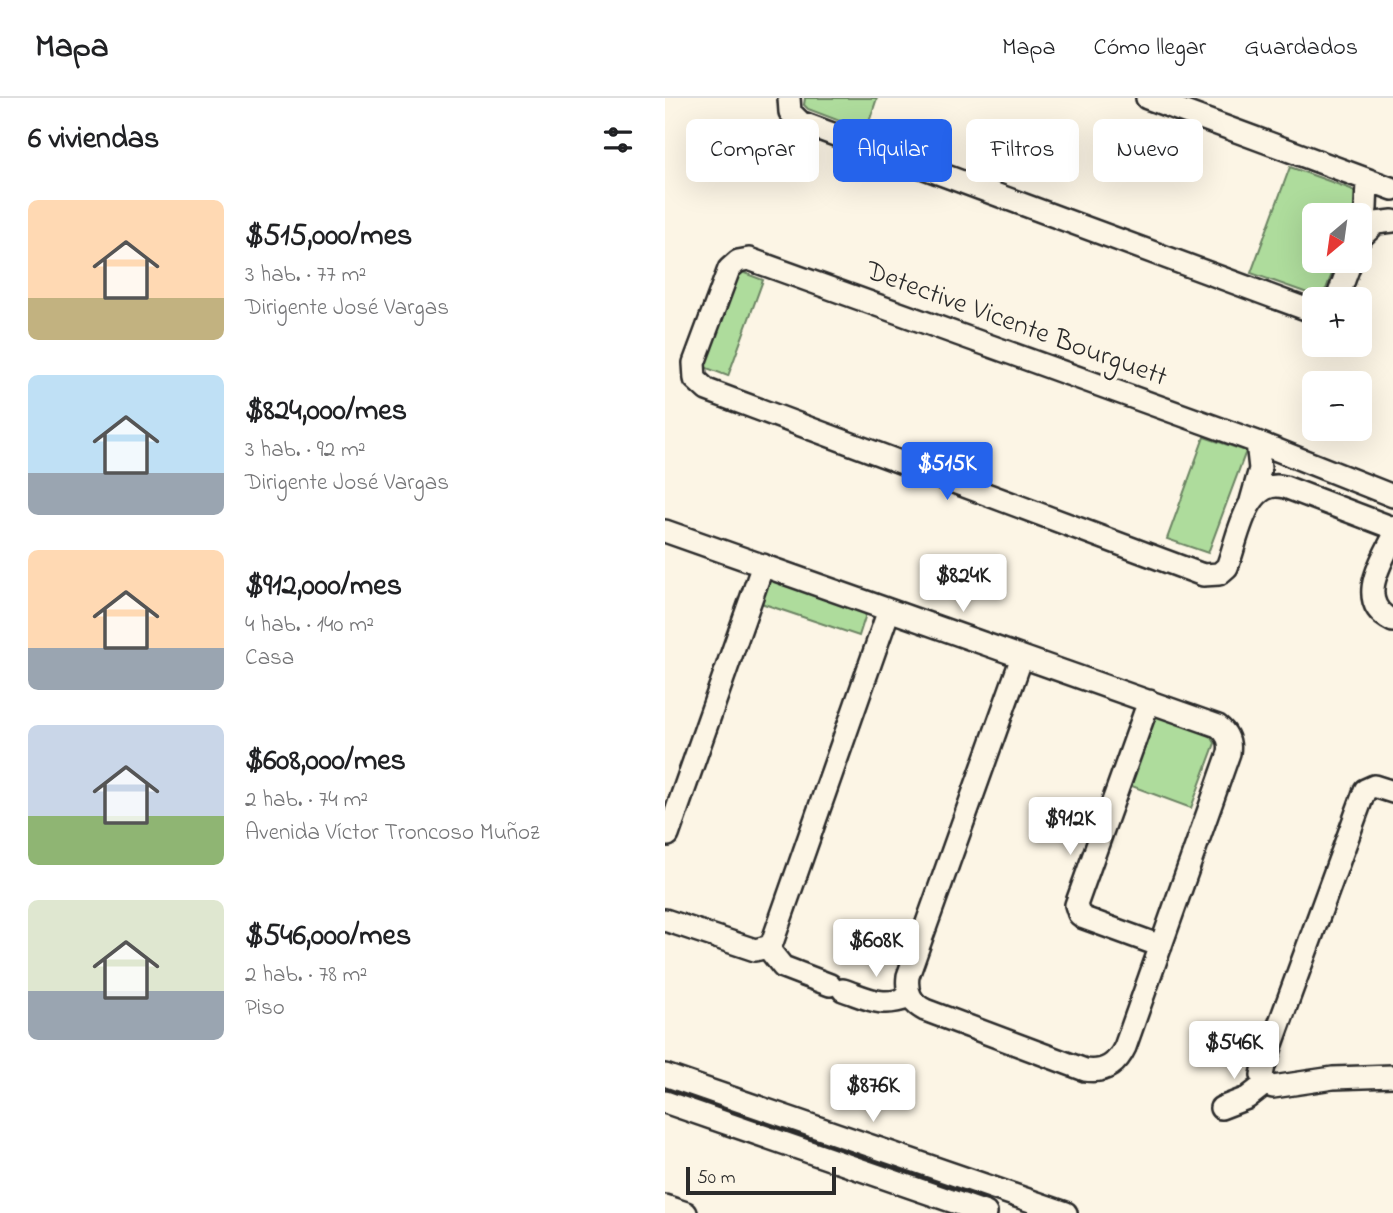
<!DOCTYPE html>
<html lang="es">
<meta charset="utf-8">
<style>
:root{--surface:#fff;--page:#f2f2f2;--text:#202124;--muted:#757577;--line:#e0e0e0;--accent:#2563eb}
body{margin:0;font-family:"Indie Flower",sans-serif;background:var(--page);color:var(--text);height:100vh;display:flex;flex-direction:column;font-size:26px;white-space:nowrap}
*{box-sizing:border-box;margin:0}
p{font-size:23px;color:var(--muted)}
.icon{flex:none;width:38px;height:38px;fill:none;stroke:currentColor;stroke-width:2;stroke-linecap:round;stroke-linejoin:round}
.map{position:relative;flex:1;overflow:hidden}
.drawer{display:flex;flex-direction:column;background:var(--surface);width:665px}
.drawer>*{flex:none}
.banner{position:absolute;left:21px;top:21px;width:602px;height:63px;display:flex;gap:14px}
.needle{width:46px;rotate:209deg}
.tools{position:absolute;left:637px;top:105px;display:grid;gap:14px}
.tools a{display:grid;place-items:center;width:70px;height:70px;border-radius:10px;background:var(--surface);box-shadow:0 7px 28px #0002;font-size:35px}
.scale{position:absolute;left:21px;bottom:18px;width:150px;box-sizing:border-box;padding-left:7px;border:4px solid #2b2b2b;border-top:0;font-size:19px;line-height:24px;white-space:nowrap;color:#2b2b2b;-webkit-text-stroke:5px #fcf5e5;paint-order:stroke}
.price{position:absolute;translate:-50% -60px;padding:0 16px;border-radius:7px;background:#fff;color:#222;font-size:23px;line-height:46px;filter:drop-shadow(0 2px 4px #0008)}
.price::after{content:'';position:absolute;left:50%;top:42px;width:21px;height:16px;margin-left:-10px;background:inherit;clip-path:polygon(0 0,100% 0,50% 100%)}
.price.on{background:var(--accent);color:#fff}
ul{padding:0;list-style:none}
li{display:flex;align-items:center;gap:21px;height:175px;padding:0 28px}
li span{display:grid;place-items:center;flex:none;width:196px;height:140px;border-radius:10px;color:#555}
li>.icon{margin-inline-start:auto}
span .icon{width:84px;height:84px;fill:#fffc;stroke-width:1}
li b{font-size:30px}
h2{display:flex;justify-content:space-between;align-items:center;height:84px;padding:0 28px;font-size:30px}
.tag{padding:0 24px;border-radius:10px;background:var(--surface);box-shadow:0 7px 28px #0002;font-size:24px;line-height:63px}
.tag.on{background:var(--accent);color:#fff}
header{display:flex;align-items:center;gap:42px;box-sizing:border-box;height:98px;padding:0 35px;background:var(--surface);border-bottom:2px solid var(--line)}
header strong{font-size:33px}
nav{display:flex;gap:38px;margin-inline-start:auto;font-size:24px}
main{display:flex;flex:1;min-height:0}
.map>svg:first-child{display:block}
.green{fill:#aedc9c;stroke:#6c8464;stroke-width:2}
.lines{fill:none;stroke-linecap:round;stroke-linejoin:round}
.street-casing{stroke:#2b2b2b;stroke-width:26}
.street{stroke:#fcf5e5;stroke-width:21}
.labels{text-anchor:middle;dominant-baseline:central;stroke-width:7;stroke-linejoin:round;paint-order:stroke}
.street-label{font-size:28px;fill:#2b2b2b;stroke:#fcf5e5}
</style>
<header>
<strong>Mapa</strong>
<nav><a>Mapa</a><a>Cómo llegar</a><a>Guardados</a></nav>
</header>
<main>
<section class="drawer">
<h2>6 viviendas<svg class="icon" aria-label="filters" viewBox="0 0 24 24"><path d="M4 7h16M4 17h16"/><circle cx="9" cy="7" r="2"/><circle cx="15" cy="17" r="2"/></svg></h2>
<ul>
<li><span style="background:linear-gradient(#ffd9b3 70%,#c2b280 0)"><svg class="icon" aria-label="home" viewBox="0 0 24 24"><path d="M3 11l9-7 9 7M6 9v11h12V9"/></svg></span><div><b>$515,000/mes</b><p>3 hab. · 77 m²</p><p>Dirigente José Vargas</p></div></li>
<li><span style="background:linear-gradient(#bfe0f5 70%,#9aa5b1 0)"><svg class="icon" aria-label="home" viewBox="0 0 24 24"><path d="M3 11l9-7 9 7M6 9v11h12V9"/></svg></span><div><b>$824,000/mes</b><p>3 hab. · 92 m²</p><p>Dirigente José Vargas</p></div></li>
<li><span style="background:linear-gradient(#ffd9b3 70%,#9aa5b1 0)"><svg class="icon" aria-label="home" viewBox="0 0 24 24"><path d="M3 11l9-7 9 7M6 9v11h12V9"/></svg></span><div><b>$912,000/mes</b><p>4 hab. · 140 m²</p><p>Casa</p></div></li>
<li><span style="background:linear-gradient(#c9d6e8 65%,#8fb573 0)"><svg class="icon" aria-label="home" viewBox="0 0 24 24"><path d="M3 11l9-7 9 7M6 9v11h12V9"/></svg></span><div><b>$608,000/mes</b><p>2 hab. · 74 m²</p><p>Avenida Víctor Troncoso Muñoz</p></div></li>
<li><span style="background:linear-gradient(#dfe7d0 65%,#9aa5b1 0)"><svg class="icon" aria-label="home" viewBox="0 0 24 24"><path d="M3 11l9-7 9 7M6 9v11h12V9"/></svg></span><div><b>$546,000/mes</b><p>2 hab. · 78 m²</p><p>Piso</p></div></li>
</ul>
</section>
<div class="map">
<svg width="728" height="1115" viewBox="0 0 728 1115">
<rect width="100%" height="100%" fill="#fcf5e5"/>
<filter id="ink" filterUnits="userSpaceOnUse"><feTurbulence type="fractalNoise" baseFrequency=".0143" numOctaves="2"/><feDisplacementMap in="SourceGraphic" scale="14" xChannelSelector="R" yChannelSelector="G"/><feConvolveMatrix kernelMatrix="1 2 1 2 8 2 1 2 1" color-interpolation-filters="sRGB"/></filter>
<g filter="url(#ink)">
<!-- green -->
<path class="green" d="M140,0H212L201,33L143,11L139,7Z
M625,69L686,91L692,96L688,117H649V163H672L661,191L655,197H648L586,175Z
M74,173L98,182L63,278L39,269Z
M539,339L581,353L543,455L502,441Z
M104,481L202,513L194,538L96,505Z
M491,613L543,633L550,645L526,710L464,687Z"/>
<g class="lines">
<!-- street casing -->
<g class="street-casing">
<path id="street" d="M124,0L125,14L135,24L649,214
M482,0L728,91
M695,140L701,110L702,82
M695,140L711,125L728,123
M672,201L686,163
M728,398L592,344L84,161L73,163L64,171L29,265L30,281L42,292L538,477L554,476L562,469C573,443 580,379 620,389L728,430
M586,403L595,371L592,344
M0,433L553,628C562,635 566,643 564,655L460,949C452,966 440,975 420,972L260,912C246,905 241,894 243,878L357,559
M728,440C715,466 690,505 728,523
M484,603L411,807L414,816L419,820L496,848
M3,737L98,467
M0,822L90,852L102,849L107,845L224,512
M102,849L118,869L165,887
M178,892C204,901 217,910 245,899
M0,977L401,1115
M600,986L597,977L599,968L700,692L709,688L728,694
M600,986L608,989L668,980L728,978
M0,1004L321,1115
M556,1010L582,1000L600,986
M0,1108L21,1115"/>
</g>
<!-- street -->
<use href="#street" class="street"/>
</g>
</g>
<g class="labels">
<!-- street labels -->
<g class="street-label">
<text transform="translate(351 227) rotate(20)">Detective Vicente Bourguett</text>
</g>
</g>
</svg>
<div class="tools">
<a><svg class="needle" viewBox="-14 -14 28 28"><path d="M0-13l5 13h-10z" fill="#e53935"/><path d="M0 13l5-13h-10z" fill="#757577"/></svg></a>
<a>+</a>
<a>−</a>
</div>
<div class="scale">50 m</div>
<b class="price on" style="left:282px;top:404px">$515K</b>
<b class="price" style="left:298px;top:516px">$824K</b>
<b class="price" style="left:405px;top:759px">$912K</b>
<b class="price" style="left:211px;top:881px">$608K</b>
<b class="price" style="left:569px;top:983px">$546K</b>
<b class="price" style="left:208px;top:1026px">$876K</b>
<div class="banner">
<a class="tag">Comprar</a>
<a class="tag on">Alquilar</a>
<a class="tag">Filtros</a>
<a class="tag">Nuevo</a>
</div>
</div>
</main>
